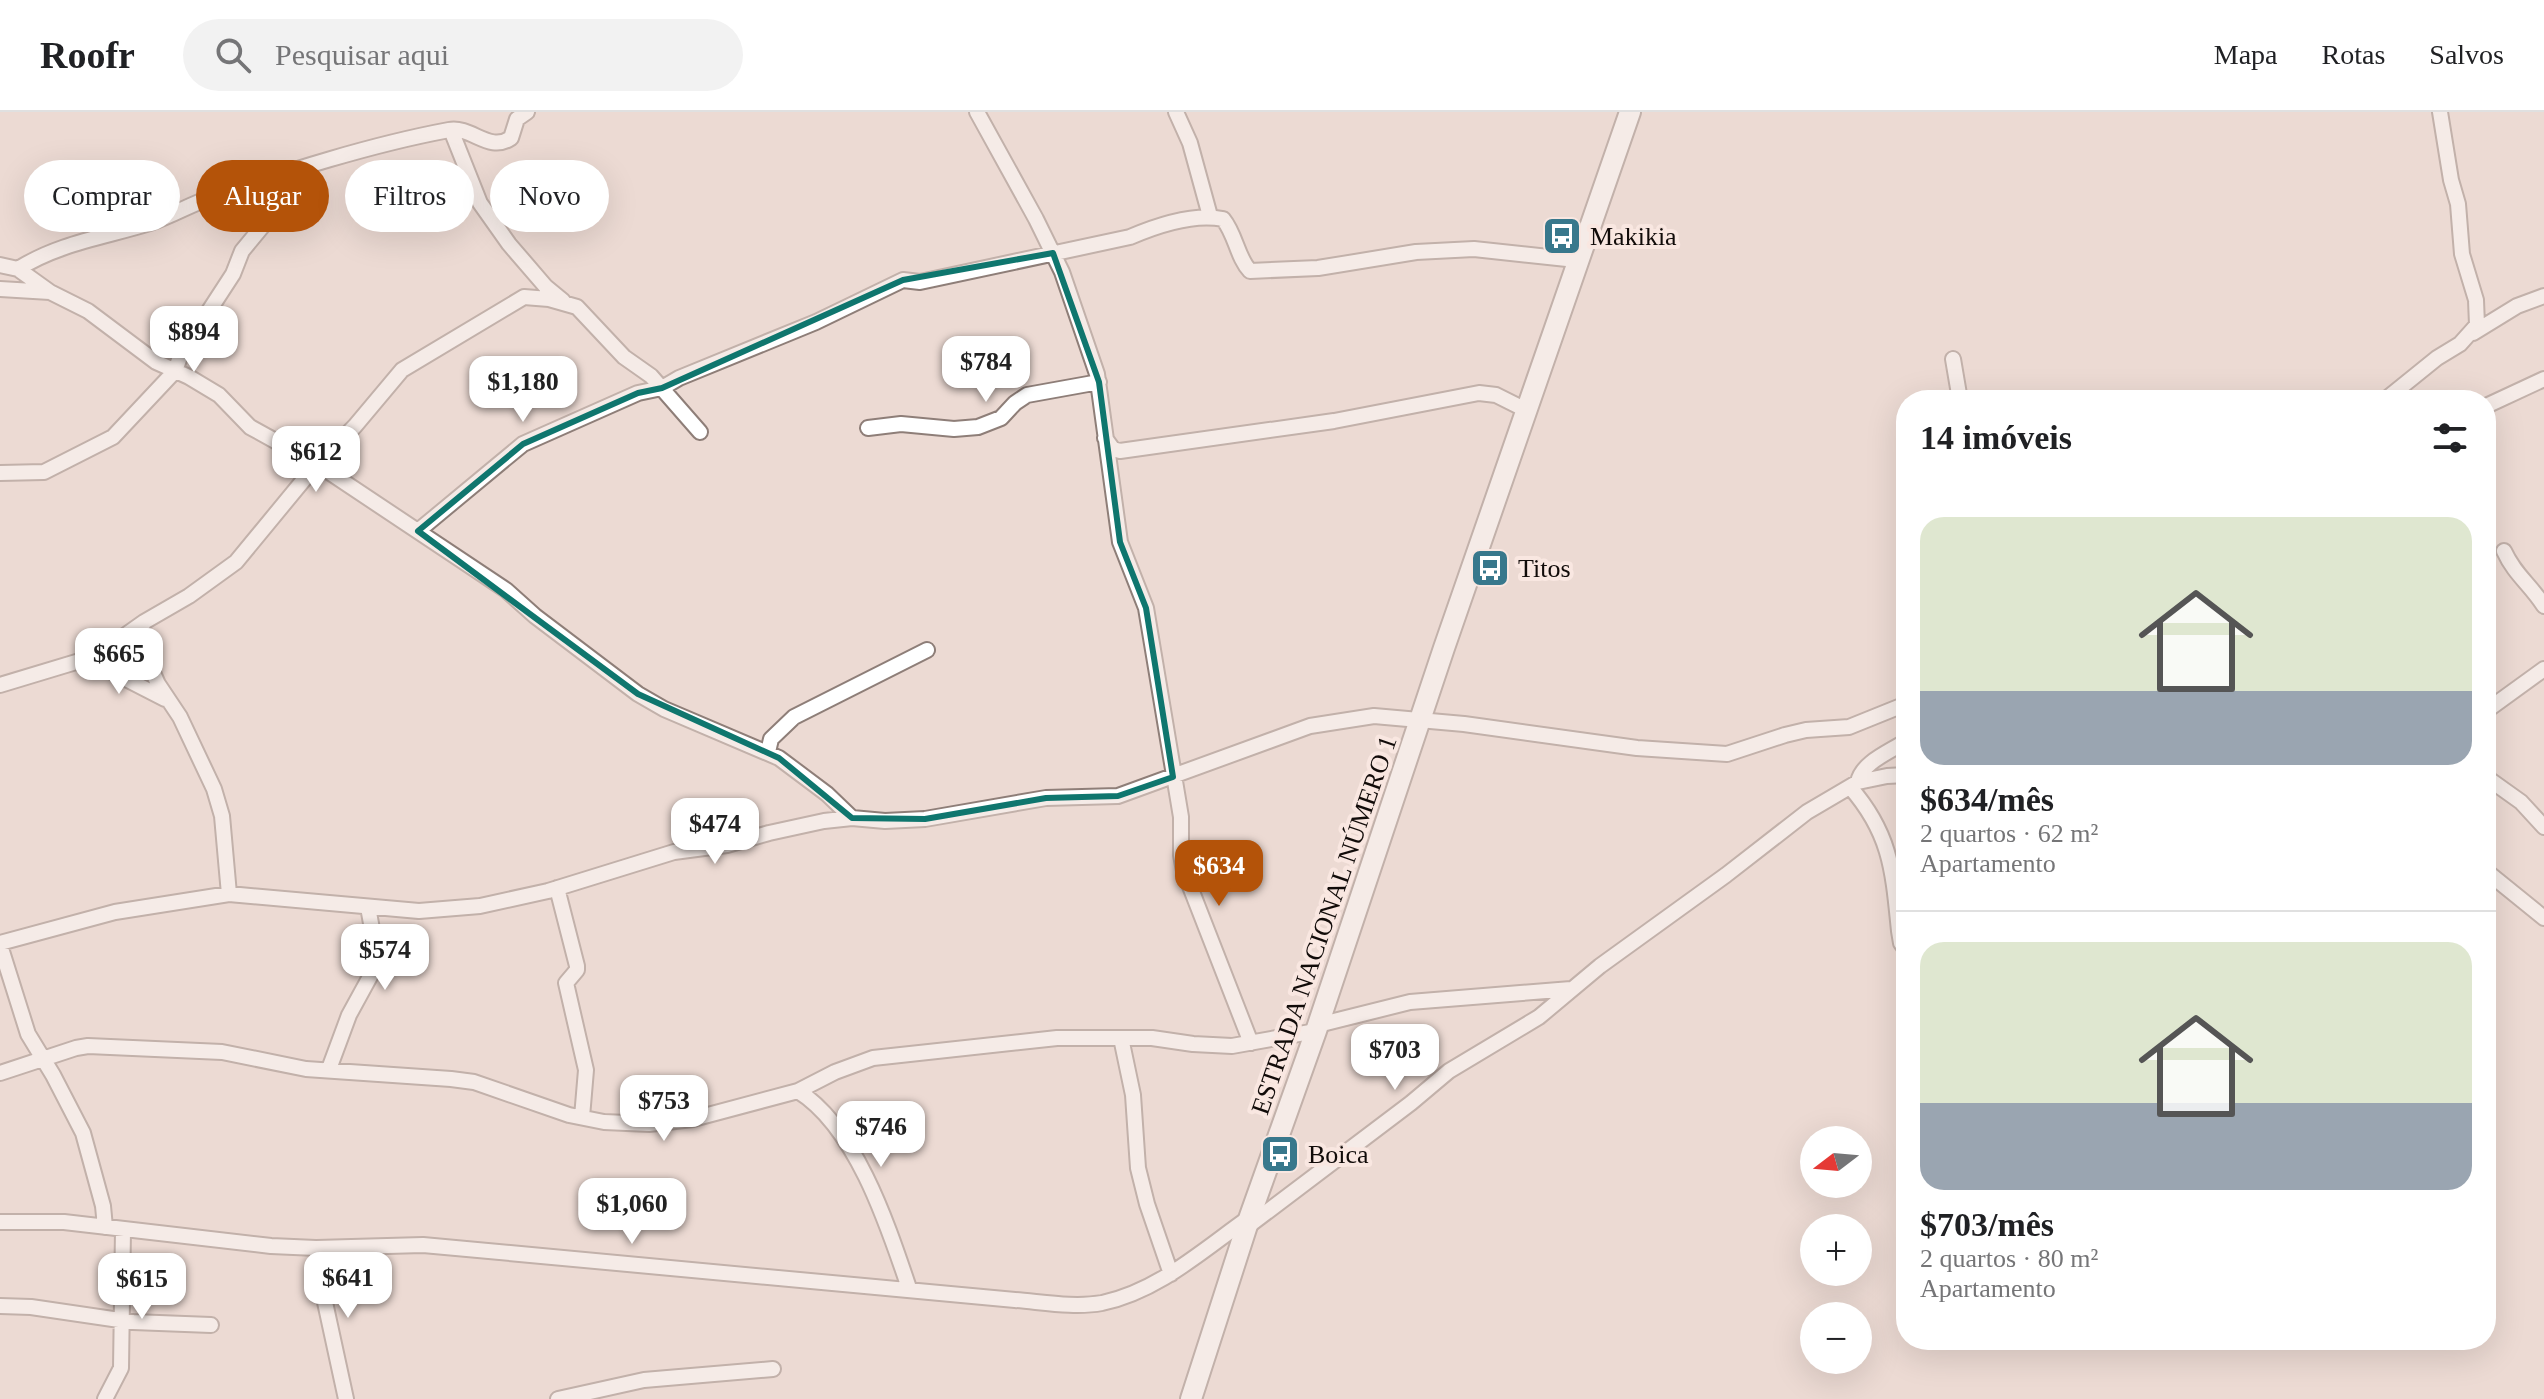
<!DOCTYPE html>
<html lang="pt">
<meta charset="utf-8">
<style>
:root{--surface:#fff;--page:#f2f2f2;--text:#202124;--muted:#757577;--line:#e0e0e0;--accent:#b45309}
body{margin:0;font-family:"Times New Roman",serif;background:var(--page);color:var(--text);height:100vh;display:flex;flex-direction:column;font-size:30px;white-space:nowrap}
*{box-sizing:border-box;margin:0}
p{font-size:26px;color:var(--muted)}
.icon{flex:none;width:44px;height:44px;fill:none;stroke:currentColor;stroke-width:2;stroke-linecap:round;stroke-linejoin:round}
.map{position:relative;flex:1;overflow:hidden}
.side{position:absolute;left:1896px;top:278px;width:600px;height:960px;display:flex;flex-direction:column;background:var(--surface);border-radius:32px;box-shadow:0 8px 32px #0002}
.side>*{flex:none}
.banner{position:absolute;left:24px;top:48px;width:760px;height:72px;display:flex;gap:16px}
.needle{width:52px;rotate:254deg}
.fabs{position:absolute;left:1800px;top:1014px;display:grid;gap:16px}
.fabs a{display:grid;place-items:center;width:72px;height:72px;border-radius:50%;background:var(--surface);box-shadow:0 8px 32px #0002;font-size:40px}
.price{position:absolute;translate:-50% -68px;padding:0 18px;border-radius:16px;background:#fff;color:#222;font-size:26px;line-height:52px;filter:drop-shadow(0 2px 4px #0008)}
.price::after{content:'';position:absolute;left:50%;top:48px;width:24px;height:18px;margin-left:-12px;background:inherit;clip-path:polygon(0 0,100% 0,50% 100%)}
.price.on{background:var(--accent);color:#fff}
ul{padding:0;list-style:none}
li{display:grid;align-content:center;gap:16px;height:424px;padding:0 24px}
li+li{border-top:2px solid var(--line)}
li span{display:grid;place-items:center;height:248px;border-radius:24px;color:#555}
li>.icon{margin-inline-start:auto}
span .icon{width:144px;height:144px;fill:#fffc;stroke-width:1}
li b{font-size:34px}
h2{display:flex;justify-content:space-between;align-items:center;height:96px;padding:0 24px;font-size:34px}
.chip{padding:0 28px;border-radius:36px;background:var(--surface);box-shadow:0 8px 32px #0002;font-size:28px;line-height:72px}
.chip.on{background:var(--accent);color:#fff}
header{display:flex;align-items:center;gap:48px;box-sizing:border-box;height:112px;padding:0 40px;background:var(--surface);border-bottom:2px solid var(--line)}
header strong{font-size:38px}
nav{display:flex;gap:44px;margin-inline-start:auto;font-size:28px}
.search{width:560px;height:72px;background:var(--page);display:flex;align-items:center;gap:20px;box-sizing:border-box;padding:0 28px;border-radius:44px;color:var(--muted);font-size:30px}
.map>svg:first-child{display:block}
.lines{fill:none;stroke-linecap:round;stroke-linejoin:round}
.minor-casing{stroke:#8e7e78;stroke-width:18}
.highway-casing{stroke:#8e7e78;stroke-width:24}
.minor{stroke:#fff;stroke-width:14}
.highway{stroke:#fff;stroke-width:20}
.marked{fill:none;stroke:#0f766e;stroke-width:6;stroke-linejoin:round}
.labels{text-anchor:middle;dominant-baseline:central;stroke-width:8;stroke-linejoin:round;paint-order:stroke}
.poi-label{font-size:26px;fill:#110b09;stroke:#f9e7e1;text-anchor:start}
.street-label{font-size:26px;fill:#110b09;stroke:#f9e7e1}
</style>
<header>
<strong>Roofr</strong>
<div class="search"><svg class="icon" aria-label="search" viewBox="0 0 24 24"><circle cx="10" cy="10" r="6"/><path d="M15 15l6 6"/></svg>Pesquisar aqui</div>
<nav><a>Mapa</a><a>Rotas</a><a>Salvos</a></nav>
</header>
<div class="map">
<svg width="2544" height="1287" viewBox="0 0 2544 1287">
<rect width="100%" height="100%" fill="#ecdad3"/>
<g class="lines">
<!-- minor casing -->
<g class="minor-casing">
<path id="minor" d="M977,0L1036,107L1062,160L1097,262L1120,430L1146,496L1181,705V743L1184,759L1251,931
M1176,0L1190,31L1210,104
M451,18L480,91L509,132L546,175L563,189
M0,153L18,157L50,180L88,199L156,250L189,265L219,283L250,315L317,352L506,478L535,504L638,582L664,597L779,646L827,682L852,706
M18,157C59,131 105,125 150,111C172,104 191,92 212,85C289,59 369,33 449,18C472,14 489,41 511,26L517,7L527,0
M0,177L50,180
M2473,221L2517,194L2544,184
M1953,247L1960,288
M2385,288L2437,246L2460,232L2477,213L2476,188L2462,142L2458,92L2451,68L2440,0
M2486,294L2544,267
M868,316L901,312L954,317L978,315L1001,306L1015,291L1027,283L1099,270
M1105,326L1113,337L1120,339L1334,309L1479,281L1496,283L1518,294
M0,361L44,360L113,325L175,259L181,242L233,162L242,139L313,53
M418,419L523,332L638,281L662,276L679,266L816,210L903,168L920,170L1130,125C1158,113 1193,101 1223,107C1236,123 1237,145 1250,159L1318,156L1416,140L1474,137L1567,147
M2504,439C2515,463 2530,472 2544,494
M87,547L165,587
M0,573L96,544L144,510
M2486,599L2544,557
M768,640L771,627L794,605L927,538
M2486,665L2521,690L2544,715
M1858,670C1862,650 1890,640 1906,629
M1850,675C1891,722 1893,759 1899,819L1901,831L1906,838
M2486,759L2544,806
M557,776L577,854V858L566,871L586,958L582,1005
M229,782L222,704L214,677L180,605L158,572L140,532L138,525L144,510L189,484L236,450L311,359L355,314L402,258L524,185L549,187L577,195L624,245L651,264L700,320
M0,831L115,800L229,782L419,799L480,794L548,779L674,740L727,733L769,721L824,709L852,706L885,709L925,707L1046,686L1118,684L1310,614L1374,604L1464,612L1637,636L1727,642L1785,623L1806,618L1849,615L1906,592
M0,833L28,922L53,963L83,1021L103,1094L105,1115
M1318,913L1410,890L1571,877
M1121,926L1133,983L1138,1056L1147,1092L1171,1162
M329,957L349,903L378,850L368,795
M0,961L76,936L88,934L222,940L306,957L451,967L474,970L569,1003L604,1010L649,1012L693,1007L798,979L835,960L873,946L1057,926H1152L1193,932L1232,934L1316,919
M798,979C856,1015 888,1114 909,1176
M0,1110H64L271,1134L316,1136L423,1133L1015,1188C1042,1190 1074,1196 1102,1191C1159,1179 1204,1137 1250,1105
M1247,1115L1411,991L1449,959L1539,905L1600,854L1726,763L1807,700L1858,670L1887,664L1906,663
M316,1136L323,1181L346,1287
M0,1194L31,1195L133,1210L211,1213
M105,1287L121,1256L123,1118
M558,1287L644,1268L773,1257"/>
</g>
<!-- highway casing -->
<g class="highway-casing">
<path id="highway" d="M1191,1287L1250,1104L1316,919L1444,536L1630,0"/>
</g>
<!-- minor -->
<use href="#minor" class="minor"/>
<!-- highway -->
<use href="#highway" class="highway"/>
</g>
<!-- marked area -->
<path d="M0 0H2544V1287H0ZM1053,141L1099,270L1120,430L1146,496L1173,665L1118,684L1046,686L925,707L852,706L779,646L638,582L418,419L523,332L638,281L662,276L903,168Z" fill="#ecdad3" fill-opacity=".55" fill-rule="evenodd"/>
<path class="marked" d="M1053,141L1099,270L1120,430L1146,496L1173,665L1118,684L1046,686L925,707L852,706L779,646L638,582L418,419L523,332L638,281L662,276L903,168Z"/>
<!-- icons -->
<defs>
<g id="bus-square" transform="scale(2)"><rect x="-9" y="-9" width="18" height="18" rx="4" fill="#38788c" stroke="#f9e7e1"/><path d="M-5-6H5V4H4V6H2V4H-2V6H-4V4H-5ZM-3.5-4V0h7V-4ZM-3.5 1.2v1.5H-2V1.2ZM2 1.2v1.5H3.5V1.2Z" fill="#fff"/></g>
</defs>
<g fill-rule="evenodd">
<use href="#bus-square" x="1562" y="124"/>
<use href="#bus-square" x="1490" y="456"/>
<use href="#bus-square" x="1280" y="1042"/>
</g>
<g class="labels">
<!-- poi labels -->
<g class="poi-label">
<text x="1590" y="124">Makikia</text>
<text x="1518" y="456">Titos</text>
<text x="1308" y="1042">Boica</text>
</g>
<!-- street labels -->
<g class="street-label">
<text transform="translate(1324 813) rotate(-71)">ESTRADA NACIONAL NÚMERO 1</text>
</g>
</g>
</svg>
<div class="fabs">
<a><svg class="needle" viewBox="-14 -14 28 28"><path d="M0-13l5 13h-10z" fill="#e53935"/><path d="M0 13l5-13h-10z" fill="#757577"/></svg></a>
<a>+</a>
<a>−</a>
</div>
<b class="price" style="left:194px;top:262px">$894</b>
<b class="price" style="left:986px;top:292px">$784</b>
<b class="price" style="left:523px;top:312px">$1,180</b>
<b class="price" style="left:316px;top:382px">$612</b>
<b class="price" style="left:119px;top:584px">$665</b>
<b class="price" style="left:715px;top:754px">$474</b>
<b class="price on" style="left:1219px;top:796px">$634</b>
<b class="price" style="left:385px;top:880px">$574</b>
<b class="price" style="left:1395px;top:980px">$703</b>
<b class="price" style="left:664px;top:1031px">$753</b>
<b class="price" style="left:881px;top:1057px">$746</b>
<b class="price" style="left:632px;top:1134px">$1,060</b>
<b class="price" style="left:348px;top:1208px">$641</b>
<b class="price" style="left:142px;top:1209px">$615</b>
<div class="banner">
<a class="chip">Comprar</a>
<a class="chip on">Alugar</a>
<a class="chip">Filtros</a>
<a class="chip">Novo</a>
</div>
<section class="side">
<h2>14 imóveis<svg class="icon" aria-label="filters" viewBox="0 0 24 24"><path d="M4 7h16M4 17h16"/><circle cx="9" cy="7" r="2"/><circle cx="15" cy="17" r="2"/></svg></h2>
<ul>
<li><span style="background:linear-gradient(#dfe7d0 70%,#9aa5b1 0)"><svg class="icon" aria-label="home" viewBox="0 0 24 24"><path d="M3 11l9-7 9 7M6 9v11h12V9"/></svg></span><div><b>$634/mês</b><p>2 quartos · 62 m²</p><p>Apartamento</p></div></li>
<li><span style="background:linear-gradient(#dfe7d0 65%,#9aa5b1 0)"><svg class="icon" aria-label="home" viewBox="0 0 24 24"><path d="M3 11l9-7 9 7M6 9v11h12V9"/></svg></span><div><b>$703/mês</b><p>2 quartos · 80 m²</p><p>Apartamento</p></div></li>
</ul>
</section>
</div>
